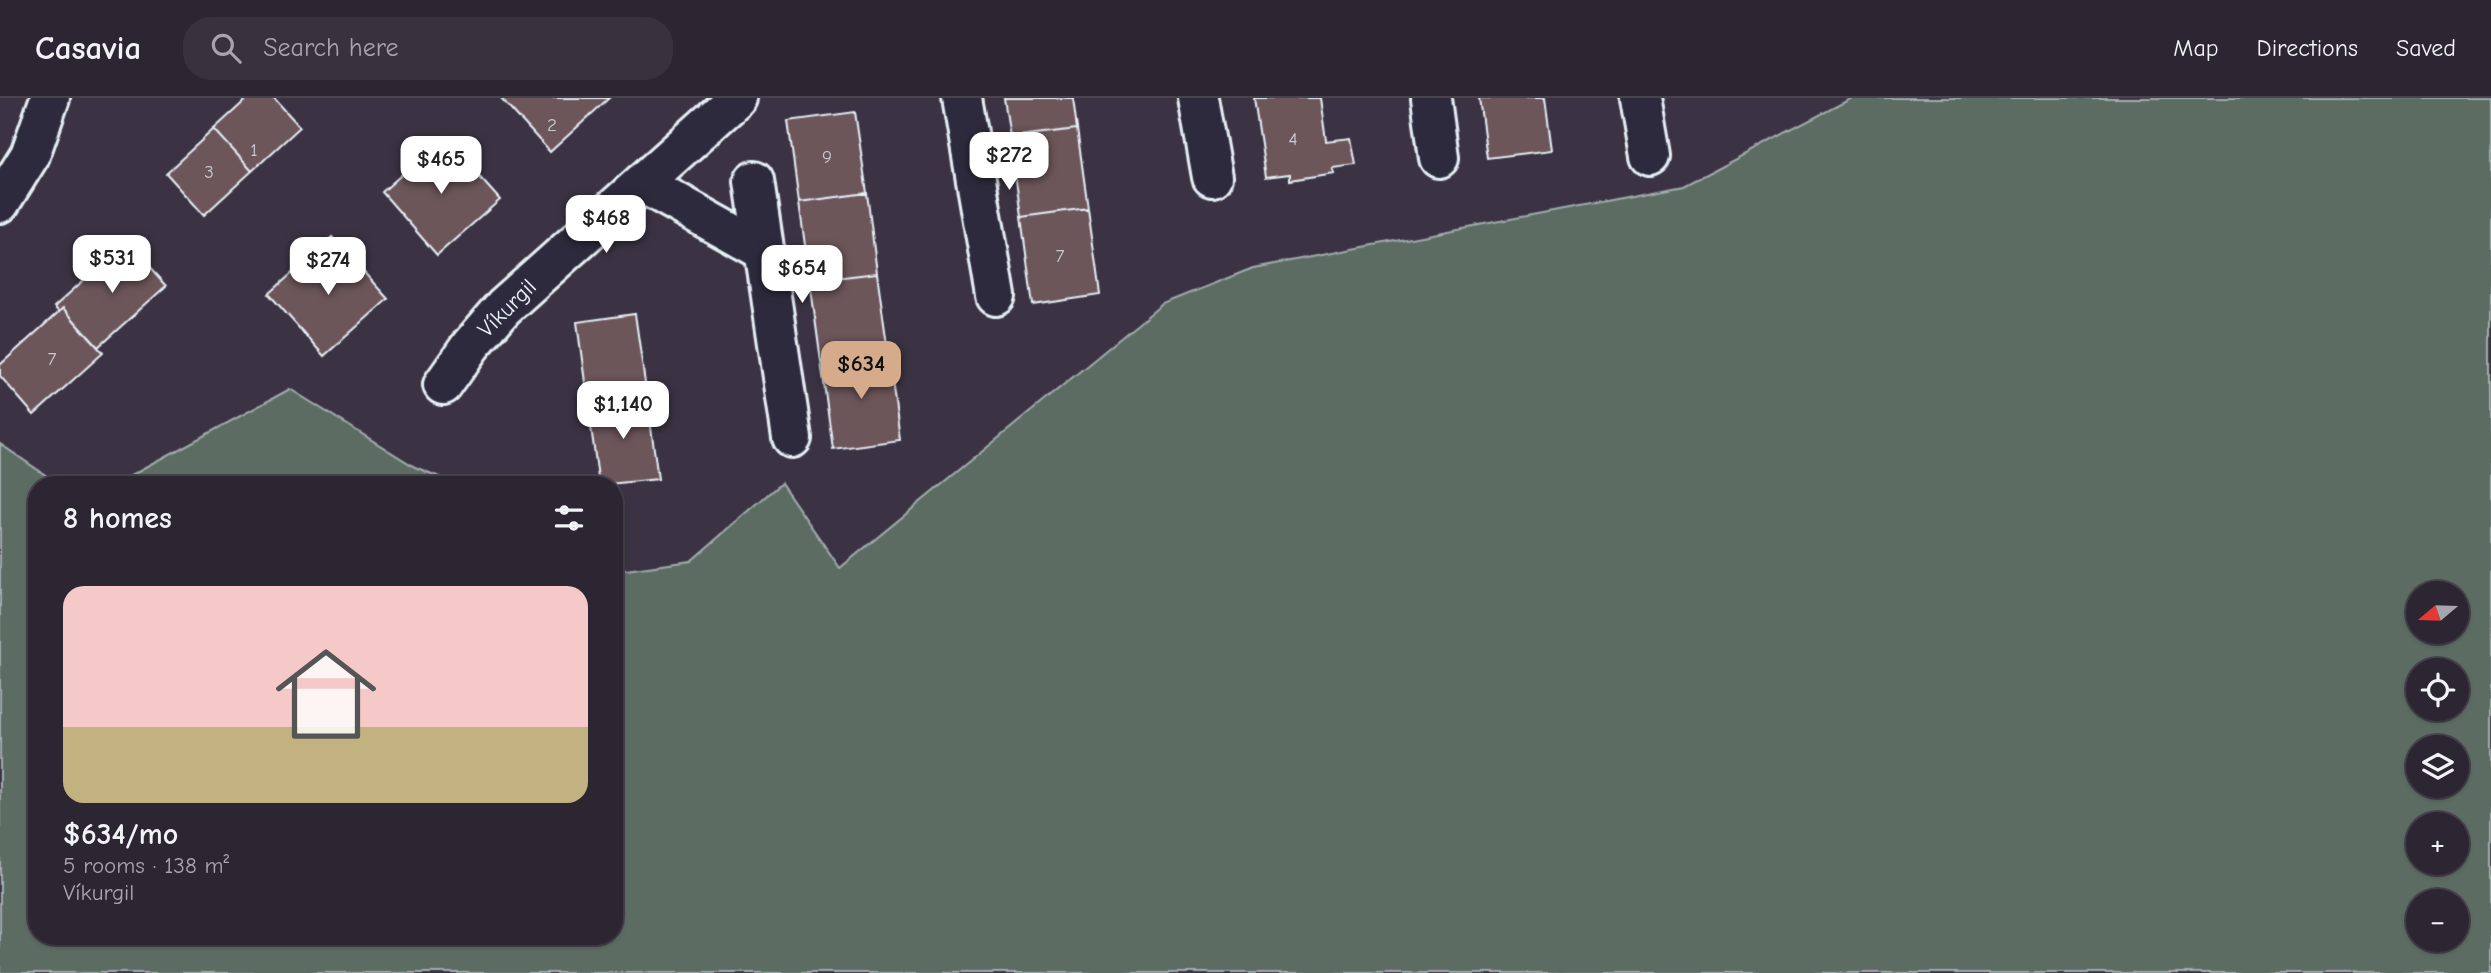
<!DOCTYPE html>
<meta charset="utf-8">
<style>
:root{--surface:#2c2632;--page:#38323e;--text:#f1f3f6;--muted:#a6a5ac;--line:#48434d;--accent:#d6ab8b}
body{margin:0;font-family:"Comic Neue",sans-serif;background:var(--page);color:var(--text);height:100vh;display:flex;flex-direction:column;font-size:26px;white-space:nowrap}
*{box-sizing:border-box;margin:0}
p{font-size:23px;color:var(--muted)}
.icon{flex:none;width:38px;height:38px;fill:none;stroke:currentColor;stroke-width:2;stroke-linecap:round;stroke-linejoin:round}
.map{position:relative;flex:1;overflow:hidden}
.side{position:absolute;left:28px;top:378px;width:595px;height:469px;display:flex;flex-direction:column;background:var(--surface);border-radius:28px;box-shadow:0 2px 5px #0004,0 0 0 2px var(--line)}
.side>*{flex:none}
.needle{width:46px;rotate:251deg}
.controls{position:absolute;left:2406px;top:483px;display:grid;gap:14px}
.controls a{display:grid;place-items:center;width:63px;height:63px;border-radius:50%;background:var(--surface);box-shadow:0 2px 5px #0004,0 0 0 2px var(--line);font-size:35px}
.price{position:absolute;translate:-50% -60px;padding:0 16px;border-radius:14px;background:#fff;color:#222;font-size:23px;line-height:46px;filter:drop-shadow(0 2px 4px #0008)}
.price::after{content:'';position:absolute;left:50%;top:42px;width:21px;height:16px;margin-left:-10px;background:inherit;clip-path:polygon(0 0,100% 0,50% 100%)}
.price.selected{background:var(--accent);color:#111}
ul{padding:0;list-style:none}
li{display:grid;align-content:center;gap:14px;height:371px;padding:0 35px}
li span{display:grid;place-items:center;height:217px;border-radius:21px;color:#555}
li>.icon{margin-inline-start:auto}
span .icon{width:126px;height:126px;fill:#fffc;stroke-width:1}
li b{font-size:30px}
h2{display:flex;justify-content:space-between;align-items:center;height:84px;padding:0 35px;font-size:30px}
header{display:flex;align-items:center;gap:42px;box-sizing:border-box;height:98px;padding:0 35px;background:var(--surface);border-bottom:2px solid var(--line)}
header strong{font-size:33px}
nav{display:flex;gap:38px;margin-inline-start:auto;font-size:24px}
.search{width:490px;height:63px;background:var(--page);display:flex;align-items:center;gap:18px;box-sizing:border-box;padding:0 24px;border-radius:28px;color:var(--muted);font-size:26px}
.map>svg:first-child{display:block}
.green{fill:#5c6c63;stroke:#a2aeae;stroke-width:2;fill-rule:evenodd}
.building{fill:#6c565a;stroke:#e8f1f8;stroke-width:2}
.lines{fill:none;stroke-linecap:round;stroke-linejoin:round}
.minor-casing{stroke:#e8f1f8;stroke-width:44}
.minor{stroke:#2f2a3d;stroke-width:38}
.labels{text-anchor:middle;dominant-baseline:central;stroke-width:5;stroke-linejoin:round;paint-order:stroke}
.number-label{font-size:19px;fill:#c9cad0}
.street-label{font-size:23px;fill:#e8f1f8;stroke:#2f2a3d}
</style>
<header>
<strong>Casavia</strong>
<div class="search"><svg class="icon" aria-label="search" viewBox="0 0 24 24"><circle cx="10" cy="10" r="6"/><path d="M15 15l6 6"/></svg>Search here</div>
<nav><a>Map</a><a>Directions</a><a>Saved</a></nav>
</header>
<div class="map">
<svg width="2491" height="875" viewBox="0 0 2491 875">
<rect width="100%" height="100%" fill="#3b3343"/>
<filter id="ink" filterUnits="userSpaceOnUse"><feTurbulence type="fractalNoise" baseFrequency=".0143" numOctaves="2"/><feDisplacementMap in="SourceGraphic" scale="14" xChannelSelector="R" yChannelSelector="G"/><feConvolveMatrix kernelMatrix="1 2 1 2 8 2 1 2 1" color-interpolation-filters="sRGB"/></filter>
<g filter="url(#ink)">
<!-- green -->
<path class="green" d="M1852,0H2491V875H0V346L60,387H37V838H614V468L626,472L691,463L781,385L840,470L1162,206L1253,170L1684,88ZM2418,495H2457V534H2418ZM2418,572H2457V611H2418ZM2418,649H2457V688H2418ZM2418,726H2457V765H2418ZM2418,803H2457V842H2418Z
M290,291L415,369L459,387H113Z"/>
<!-- building -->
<path class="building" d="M248,0H274L300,29L252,73L214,31Z
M501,0H609L550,54Z
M1004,0H1073L1077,31L1010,39Z
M1254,0H1320L1326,43L1351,40L1356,67L1332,70L1334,75L1290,82V76L1266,79Z
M1479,0H1545L1552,52L1487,60Z
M855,14L867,95L799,104L788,23Z
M214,31L252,73L204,117L166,75Z
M1077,31L1088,110L1021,119L1010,39Z
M444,39L500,102L437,157L382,94Z
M867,95L877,175L810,183L799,104Z
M1088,110L1100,197L1033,207L1021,119Z
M332,139L388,201L324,258L269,196Z
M126,144L166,188L98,249L63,210L59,214L54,209Z
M877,175L888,254L821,264L810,183Z
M63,210L103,255L34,317L0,278V267Z
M635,216L647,299L588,307L577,224Z
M888,254L900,342L833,351L821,264Z
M647,299L658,381L599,387L588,307Z"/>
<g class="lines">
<!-- minor casing -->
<g class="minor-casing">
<path id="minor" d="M962,0L996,198
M1198,0L1212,79
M1431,0L1439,60
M1640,0L1650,58
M754,83L792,340
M642,85L764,153
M0,105L30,57L50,0
M443,287L471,247L504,209L737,0"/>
</g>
<!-- minor -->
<use href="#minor" class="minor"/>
</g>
</g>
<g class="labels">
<!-- number labels -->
<g class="number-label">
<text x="552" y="27">2</text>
<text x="1293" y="41">4</text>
<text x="254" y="52">1</text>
<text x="827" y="59">9</text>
<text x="209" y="74">3</text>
<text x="1060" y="158">7</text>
<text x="52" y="261">7</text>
</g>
<!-- street labels -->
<g class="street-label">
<text transform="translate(507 210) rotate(-45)">Víkurgil</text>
</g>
</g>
</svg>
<div class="controls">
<a><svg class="needle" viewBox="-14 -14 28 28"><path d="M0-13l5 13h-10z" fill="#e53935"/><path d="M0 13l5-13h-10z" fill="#a6a5ac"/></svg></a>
<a><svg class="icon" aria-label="locate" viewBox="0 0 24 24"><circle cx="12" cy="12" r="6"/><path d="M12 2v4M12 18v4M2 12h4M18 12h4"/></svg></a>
<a><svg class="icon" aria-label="layers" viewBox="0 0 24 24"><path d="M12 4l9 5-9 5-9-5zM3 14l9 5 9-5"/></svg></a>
<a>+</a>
<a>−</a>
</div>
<b class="price" style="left:1009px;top:94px">$272</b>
<b class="price" style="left:441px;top:98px">$465</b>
<b class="price" style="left:606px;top:157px">$468</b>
<b class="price" style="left:112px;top:197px">$531</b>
<b class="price" style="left:328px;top:199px">$274</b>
<b class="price" style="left:802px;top:207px">$654</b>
<b class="price selected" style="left:861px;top:303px">$634</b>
<b class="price" style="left:623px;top:343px">$1,140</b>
<section class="side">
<h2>8 homes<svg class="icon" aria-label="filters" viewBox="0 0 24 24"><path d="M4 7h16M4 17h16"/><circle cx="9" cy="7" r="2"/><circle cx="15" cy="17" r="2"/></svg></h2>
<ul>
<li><span style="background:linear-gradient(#f6c9c9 65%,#c2b280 0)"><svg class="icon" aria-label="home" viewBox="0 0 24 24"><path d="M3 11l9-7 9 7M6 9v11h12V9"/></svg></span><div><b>$634/mo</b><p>5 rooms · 138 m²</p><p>Víkurgil</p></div></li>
</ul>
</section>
</div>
